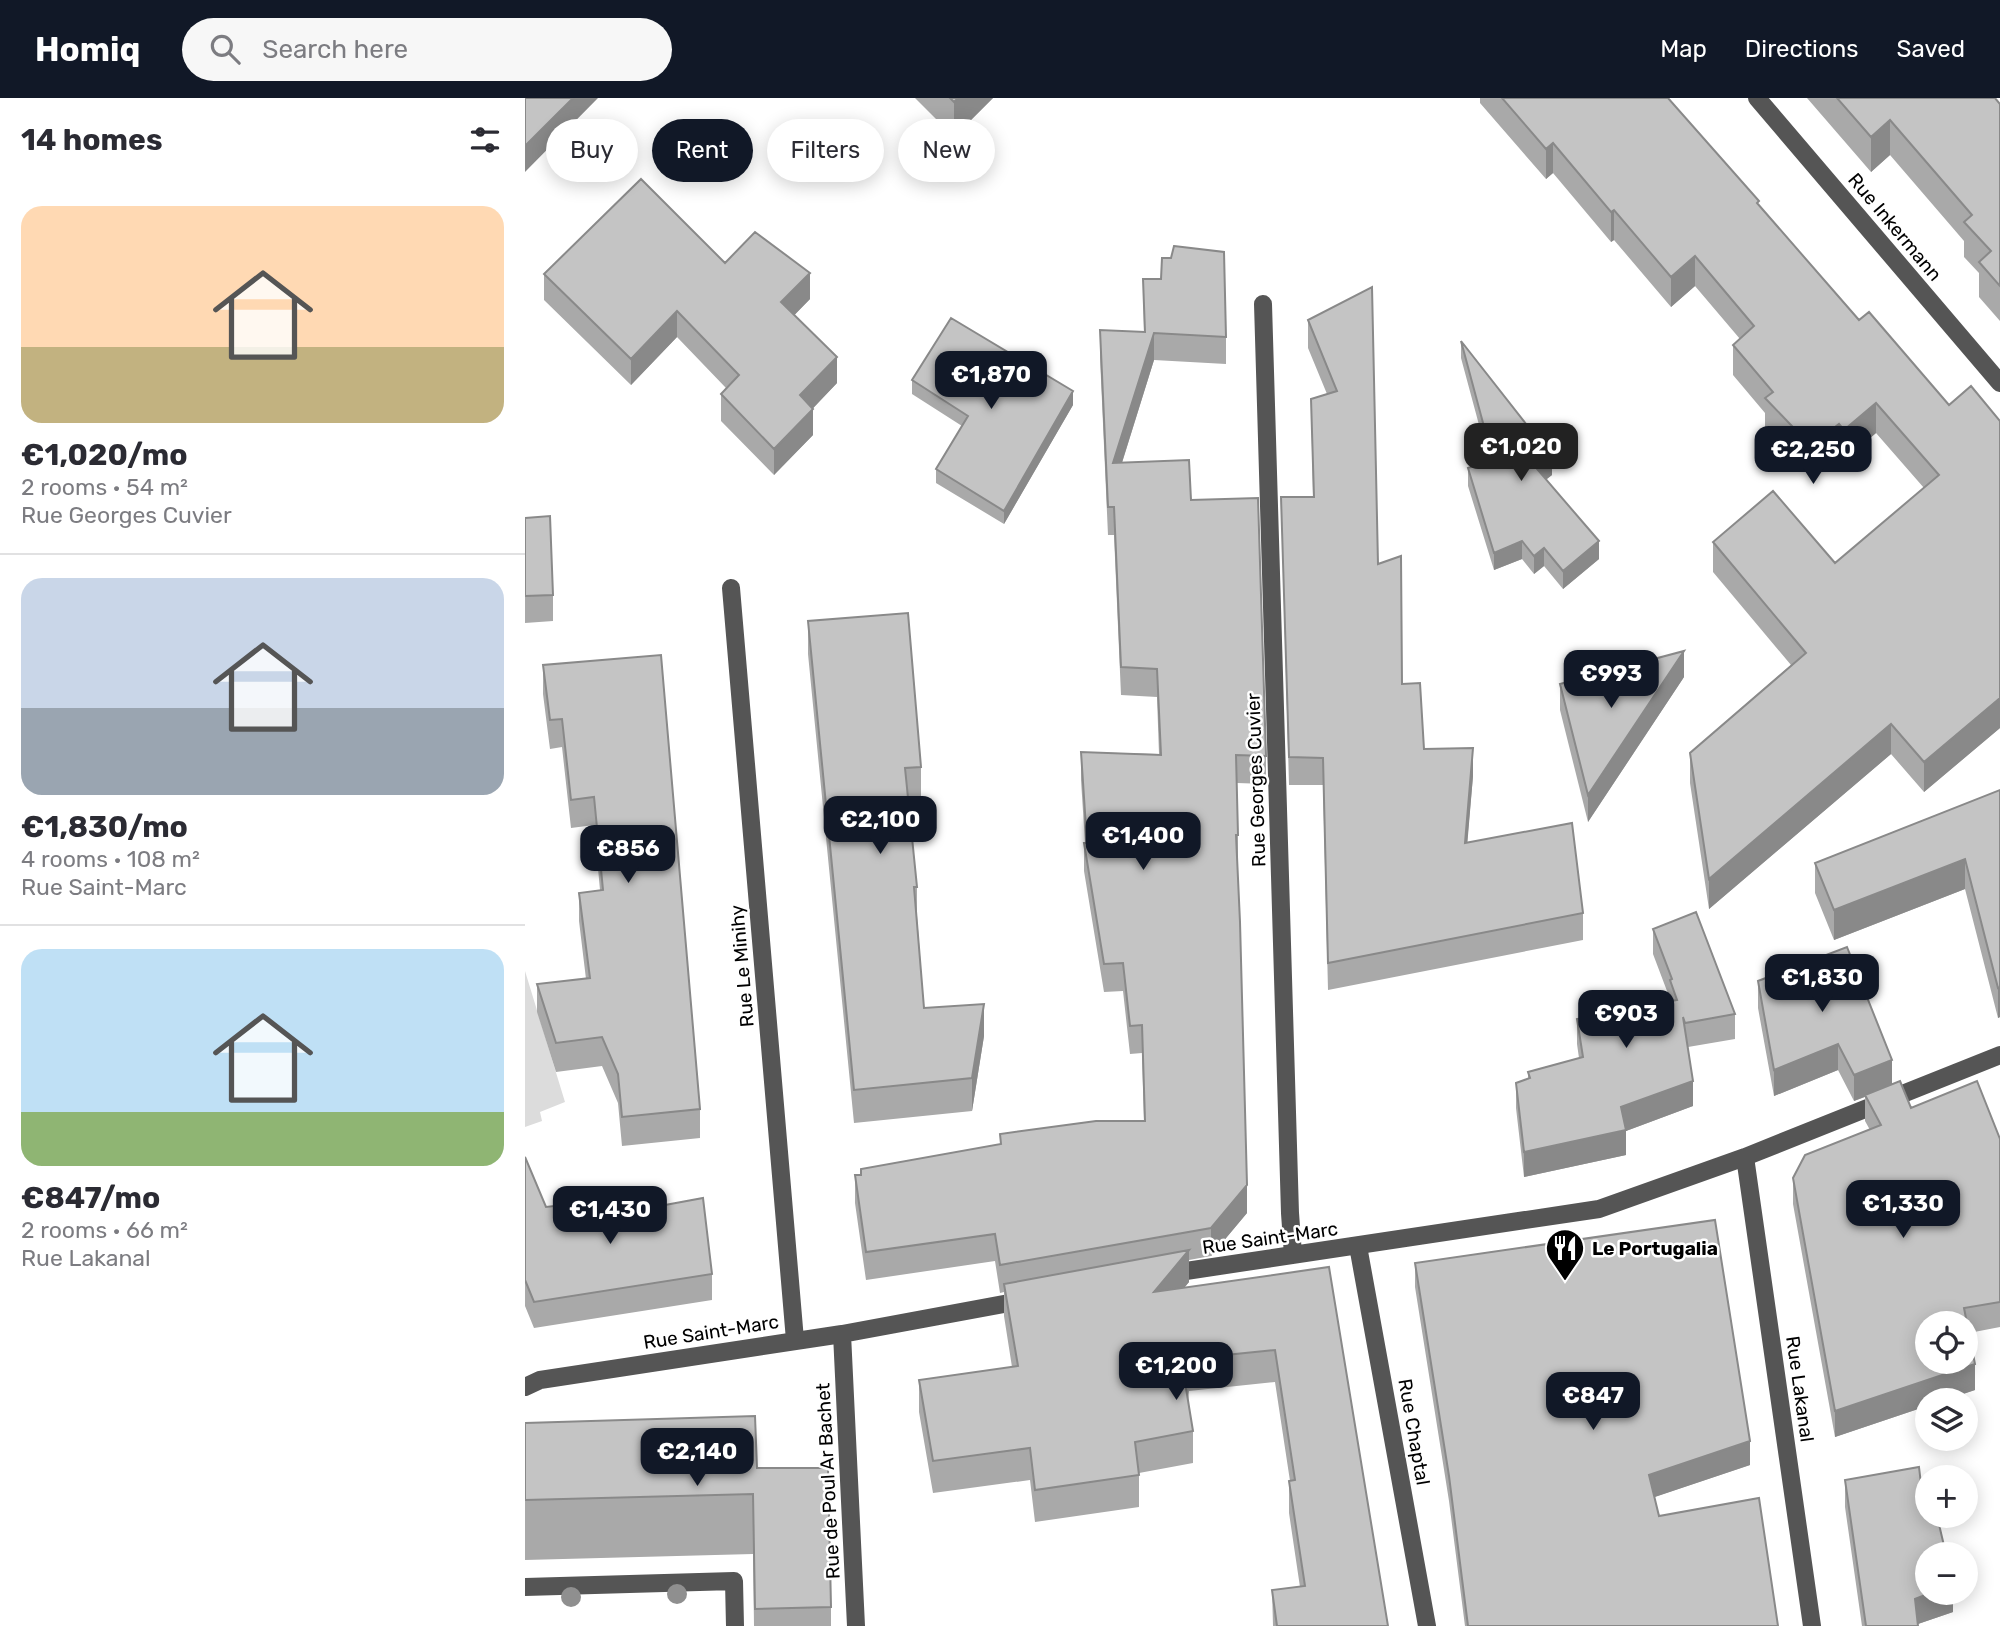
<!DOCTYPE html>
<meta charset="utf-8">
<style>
:root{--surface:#fff;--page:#f7f7f7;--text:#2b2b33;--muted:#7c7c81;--line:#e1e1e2;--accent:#111827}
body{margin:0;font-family:Rubik,sans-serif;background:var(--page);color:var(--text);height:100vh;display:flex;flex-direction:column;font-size:26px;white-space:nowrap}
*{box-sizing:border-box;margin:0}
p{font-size:23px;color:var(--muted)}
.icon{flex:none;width:38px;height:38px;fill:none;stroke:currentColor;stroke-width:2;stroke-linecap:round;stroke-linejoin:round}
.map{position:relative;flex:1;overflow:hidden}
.details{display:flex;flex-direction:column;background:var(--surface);width:525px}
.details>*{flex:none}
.guide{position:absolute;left:21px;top:21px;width:665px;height:63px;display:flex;gap:14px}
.tools{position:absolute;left:1390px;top:1213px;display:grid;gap:14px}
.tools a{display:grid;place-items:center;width:63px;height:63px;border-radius:50%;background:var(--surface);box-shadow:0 4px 18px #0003;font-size:35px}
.price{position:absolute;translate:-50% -60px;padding:0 16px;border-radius:14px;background:var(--accent);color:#fff;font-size:23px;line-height:46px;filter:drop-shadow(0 2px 4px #0008)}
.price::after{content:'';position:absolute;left:50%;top:42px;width:21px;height:16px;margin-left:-10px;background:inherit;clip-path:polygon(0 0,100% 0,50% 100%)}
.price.selected{background:#222;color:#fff}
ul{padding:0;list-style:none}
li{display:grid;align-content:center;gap:14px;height:371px;padding:0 21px}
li+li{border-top:2px solid var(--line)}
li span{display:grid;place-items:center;height:217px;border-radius:21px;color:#555}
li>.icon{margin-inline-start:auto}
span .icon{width:126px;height:126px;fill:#fffc;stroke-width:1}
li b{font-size:30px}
h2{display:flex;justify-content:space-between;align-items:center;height:84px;padding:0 21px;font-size:30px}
.chip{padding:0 24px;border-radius:32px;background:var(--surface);box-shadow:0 4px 18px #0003;font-size:24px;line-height:63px}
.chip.selected{background:var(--accent);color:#fff}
header{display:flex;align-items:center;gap:42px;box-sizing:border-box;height:98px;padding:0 35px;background:var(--accent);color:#fff}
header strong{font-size:33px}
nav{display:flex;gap:38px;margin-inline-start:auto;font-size:24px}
.search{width:490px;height:63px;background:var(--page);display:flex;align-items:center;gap:18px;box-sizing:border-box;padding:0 24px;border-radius:38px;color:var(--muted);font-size:26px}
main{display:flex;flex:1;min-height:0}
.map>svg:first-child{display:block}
.green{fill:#dcdcdc}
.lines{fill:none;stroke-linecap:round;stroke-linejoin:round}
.minor{stroke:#555;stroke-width:18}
.tree{fill:#8f8f8f}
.wall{fill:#a9a9a9}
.shaded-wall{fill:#898989}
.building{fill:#c4c4c4;stroke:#898989;stroke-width:2;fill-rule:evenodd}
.labels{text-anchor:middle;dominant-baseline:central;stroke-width:5;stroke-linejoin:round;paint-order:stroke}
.street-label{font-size:19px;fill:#000;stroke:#fff}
.poi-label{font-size:19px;font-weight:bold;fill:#000;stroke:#fff;text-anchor:start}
</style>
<header>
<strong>Homiq</strong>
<div class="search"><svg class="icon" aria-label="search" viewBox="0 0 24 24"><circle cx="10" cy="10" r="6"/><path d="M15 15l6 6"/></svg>Search here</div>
<nav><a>Map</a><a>Directions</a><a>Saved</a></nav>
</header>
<main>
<section class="details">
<h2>14 homes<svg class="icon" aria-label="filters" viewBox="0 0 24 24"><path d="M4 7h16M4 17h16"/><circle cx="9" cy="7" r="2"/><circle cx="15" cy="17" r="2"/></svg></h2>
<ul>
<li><span style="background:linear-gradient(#ffd9b3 65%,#c2b280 0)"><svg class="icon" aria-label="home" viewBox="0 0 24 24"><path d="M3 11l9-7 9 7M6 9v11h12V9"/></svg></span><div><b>€1,020/mo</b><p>2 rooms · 54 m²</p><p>Rue Georges Cuvier</p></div></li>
<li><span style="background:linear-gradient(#c9d6e8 60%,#9aa5b1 0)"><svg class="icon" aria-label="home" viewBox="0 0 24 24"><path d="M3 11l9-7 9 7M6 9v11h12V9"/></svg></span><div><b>€1,830/mo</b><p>4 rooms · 108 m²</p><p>Rue Saint-Marc</p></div></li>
<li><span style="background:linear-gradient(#bfe0f5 75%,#8fb573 0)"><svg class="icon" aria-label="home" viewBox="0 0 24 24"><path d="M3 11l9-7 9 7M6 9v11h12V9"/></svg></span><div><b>€847/mo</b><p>2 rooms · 66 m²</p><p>Rue Lakanal</p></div></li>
</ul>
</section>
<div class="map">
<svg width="1475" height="1528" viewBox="0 0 1475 1528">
<rect width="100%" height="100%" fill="#fff"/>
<!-- green -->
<path class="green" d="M0,873L40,1004L15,1014L17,1023L0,1029Z"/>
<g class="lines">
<!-- minor -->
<path class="minor" d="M1232,0L1475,285
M738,206L765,1115L768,1157
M206,490L270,1242
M1220,1059L1287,1528
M833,1148L902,1528
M641,1176L1074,1111L1220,1059L1475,957
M317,1236L331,1528
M0,1289L15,1282L317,1236L500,1202
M0,1489L209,1483L210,1528"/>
</g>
<!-- trees -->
<g class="tree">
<circle cx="152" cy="1496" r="10"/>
<circle cx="46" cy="1499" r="10"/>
</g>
<!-- wall -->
<path class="wall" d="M390,0H468L429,39Z
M955,0H1143L1234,107L1334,222L1424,307L1475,323V630L1399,694L1366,656L1184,811L1165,685V655L1266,567L1188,474V444L1310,465L1399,390L1351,335L1319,362L1314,356L1286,378L1240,330V315L1208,277V247L1215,241L1170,188L1146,209L1089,142L1086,144L1028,75L1021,81L955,5Z
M1282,0H1470L1475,6V223L1454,199V175L1439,159V143L1365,57L1346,74Z
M200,165L285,201L269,217L312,285L288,310V337L249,377L196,323V296L201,290L152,239L106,287L19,202V176Z
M618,181L701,239V266L629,262L597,365L666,402L741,658V686L712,685L713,737V765H712L722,1115L686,1158L664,1162V1184L659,1190L804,1169L863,1528H748L747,1492L775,1489L764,1415V1383H765L750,1284L664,1293L663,1304L668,1333V1365L614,1375V1409L510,1424L505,1382L408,1395L394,1314V1282L487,1269L479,1218V1194L475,1195L470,1163L341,1182L330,1105V1077L475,1046V1036L619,1023L617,955L605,956L598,893L579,894L559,773V745H560L556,682V654L634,656L632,599L596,597L589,437H583L575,259V232L619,234Z
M847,189L853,466L877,586L899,651L948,678L942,745L1058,815V842L803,892L798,687H764L756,399H788L786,301L802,296L783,250V222Z
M936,243L1027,377L1021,381L1074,461L1038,491L1019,468L1009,476L997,461L969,472L943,388V370L964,364L936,260Z
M387,282L548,307L479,426L411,385V371L437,328L387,296Z
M0,420L28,497V523L0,525Z
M283,523L396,669V702H383L392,789V818L399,910L459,938L447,1013L329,1025L283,556Z
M136,557L175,1011V1040L97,1048L93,1005L77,968L31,974L12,914V886L61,881L54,823V795L75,792L69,727L46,730L37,649L25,651L18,596V567Z
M1159,579L1063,724L1035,612V586Z
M1475,692V919L1473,920L1440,791L1309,842L1290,795V765Z
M1128,831L1210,916V941L1163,949L1168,1008L1101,1033V1057L999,1079L991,1010V985L1003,981V974L1054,960L1052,946V921L1145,904V901L1128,856Z
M1233,883L1367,987L1386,1010L1475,1041V1229L1444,1235L1450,1292L1420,1302H1402V1308L1310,1339L1268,1106V1080L1345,1032L1340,1023V999L1329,1003L1313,972L1249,998L1233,910Z
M0,1059L21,1109L81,1118L187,1176V1202L9,1230L0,1208Z
M890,1165L1225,1367L1129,1399L1134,1418L1253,1528H940L924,1403L890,1189Z
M0,1325L232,1370L306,1509V1528H229L228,1456L0,1462Z
M1320,1382L1396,1386L1428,1494V1514L1393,1526V1528H1337L1320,1409Z"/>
<!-- shaded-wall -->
<path class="shaded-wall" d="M48,0H73L0,74V48Z
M433,0H468L429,39V4Z
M1365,22V57L1346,74V39Z
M1028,45V75L1021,81V51Z
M1089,112V142L1086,144V114Z
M1170,158V188L1146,209V179Z
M285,175V201L256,231V204Z
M152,213V239L106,287V261Z
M629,235V262L588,393V365Z
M312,259V285L275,324V297Z
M548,293V307L479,426V413Z
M1351,305V335L1319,362V332Z
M288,311V337L249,377V351Z
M1314,326V356L1286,378V348Z
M1027,359V377L1012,389V371Z
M997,443V461L969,472V455Z
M1074,443V461L1038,491V473Z
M1019,450V468L1009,476V458Z
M1159,553V579L1063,724V697Z
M1475,600V630L1399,694V664Z
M1366,626V656L1184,811V781Z
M948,650V678L940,773V745Z
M1440,761V791L1309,842V812Z
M1475,889V919L1473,920V890Z
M459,906V938L447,1013V980Z
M1313,946V972L1249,998V972Z
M1367,962V988L1329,1003V977Z
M1168,983V1008L1101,1033V1057L999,1079V1054L1096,1009Z
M722,1087V1115L686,1158V1130Z
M664,1152V1184L629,1226V1194Z
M1450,1266V1292L1420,1302H1402V1308L1310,1339V1313Z
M1225,1343V1367L1124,1401V1377Z
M1408,1494H1428V1514L1390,1527V1501Z"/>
<!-- building -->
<path class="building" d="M0,0H48L0,48Z
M425,0H433L429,4Z
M977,0H1143L1234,103L1232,105L1334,222L1344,214L1424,307L1446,288L1475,323V600L1399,664L1366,626L1184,781L1165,655L1281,555L1188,444L1248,393L1310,465L1414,377L1351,305L1319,332L1314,326L1286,348L1240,300L1248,294L1208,247L1229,228L1170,158L1146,179L1089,112L1086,114L1028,45L1021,51Z
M1312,0H1470L1475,6V188L1454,164L1466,153L1439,124L1447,117L1365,22L1346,39Z
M116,81L200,165L230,134L285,175L256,204L312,259L275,297L288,311L249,351L196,296L214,277L152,213L106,261L19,176Z
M649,148L699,154L701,239L629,235L588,365L664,362L666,402L733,400L741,658L711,657L713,737H711L715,824L722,1087L686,1130L475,1167L470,1136L341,1154L330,1077H336V1071L476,1046L475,1036L571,1023H620L617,927L605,928L598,865L579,866L559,745H562L556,654L636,657L632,571L596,569L589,409H583L575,232L620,234L618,181H636L637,160H646Z
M847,189L853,466L876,458L877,586L895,585L899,651L948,650L940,745L1047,725L1058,815L803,865L798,660L764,659L756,399H789L786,301L812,293L783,222Z
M426,220L548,293L479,413L411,371L443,318L387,282Z
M936,243L1027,359L1012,371L1074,443L1038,473L1019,450L1009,458L997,443L969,455L943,370L968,362Z
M25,418L28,497L0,498V420Z
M383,515L396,669L380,670L392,789H389L399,910L459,906L447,980L329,992L283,523Z
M1159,553L1063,697L1035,586Z
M136,557L175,1011L97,1019L93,976L77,939L31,945L12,886L65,880L54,795L78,792L69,699L46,702L37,621L25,622L18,567Z
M1475,692V889L1473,890L1440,761L1309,812L1290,765Z
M1171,814L1210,916L1160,925L1158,919L1168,983L1096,1009L1101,1032L999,1054L991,985L1005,980L1003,974L1058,959L1052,921L1152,902L1145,882L1147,881L1128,831Z
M1322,849L1367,962L1329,977L1313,946L1249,972L1233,883Z
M1375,983L1386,1010L1452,983L1475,1041V1204L1439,1210L1450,1266L1310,1313L1268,1080L1280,1057L1356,1027L1340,997ZM1402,1225H1440V1264H1402Z
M0,1059L21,1109L73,1103L81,1118L178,1100L187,1176L9,1204L0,1182Z
M1190,1122L1225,1343L1124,1377L1134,1418L1234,1400L1253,1528H943L924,1378L890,1165Z
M664,1152L629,1194L804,1169L863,1528H752L747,1492L780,1488L764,1383L770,1382L750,1252L662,1261L664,1272H658L668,1333L610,1344L614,1377L510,1392L505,1350L408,1363L394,1282L493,1268L479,1186Z
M230,1318L232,1370H303L306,1509L230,1511L228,1396L0,1402V1325Z
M1394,1369L1396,1386L1402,1384V1418H1412L1421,1456H1402V1494H1408L1390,1501L1393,1528H1341L1320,1382Z"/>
<!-- icons -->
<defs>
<g id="restaurant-pin" transform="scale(2.0125)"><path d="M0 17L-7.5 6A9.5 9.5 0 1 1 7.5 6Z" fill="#000" stroke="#fff"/><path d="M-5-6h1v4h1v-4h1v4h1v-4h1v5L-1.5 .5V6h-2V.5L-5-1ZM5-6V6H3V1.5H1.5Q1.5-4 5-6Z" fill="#fff"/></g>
</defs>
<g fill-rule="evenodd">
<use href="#restaurant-pin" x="1040" y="1150"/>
</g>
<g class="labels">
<!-- street labels -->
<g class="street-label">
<text transform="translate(1370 129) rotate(50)">Rue Inkermann</text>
<text transform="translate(731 682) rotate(-92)">Rue Georges Cuvier</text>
<text transform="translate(217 868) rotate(-95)">Rue Le Minihy</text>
<text transform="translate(745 1140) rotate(-8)">Rue Saint-Marc</text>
<text transform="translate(186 1234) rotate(-9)">Rue Saint-Marc</text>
<text transform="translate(1275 1291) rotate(82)">Rue Lakanal</text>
<text transform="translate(889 1334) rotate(80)">Rue Chaptal</text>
<text transform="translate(303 1383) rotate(-93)">Rue de Poul Ar Bachet</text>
</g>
<!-- poi labels -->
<g class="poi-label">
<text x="1067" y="1150">Le Portugalia</text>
</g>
</g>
</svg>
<div class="tools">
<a><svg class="icon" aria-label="locate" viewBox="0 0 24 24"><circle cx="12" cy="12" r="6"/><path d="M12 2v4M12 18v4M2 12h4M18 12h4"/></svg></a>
<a><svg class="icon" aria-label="layers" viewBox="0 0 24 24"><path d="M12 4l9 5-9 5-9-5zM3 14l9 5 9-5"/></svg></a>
<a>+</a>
<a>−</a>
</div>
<b class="price" style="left:466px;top:313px">€1,870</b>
<b class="price selected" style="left:996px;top:385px">€1,020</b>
<b class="price" style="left:1288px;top:388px">€2,250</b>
<b class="price" style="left:1086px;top:612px">€993</b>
<b class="price" style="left:355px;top:758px">€2,100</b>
<b class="price" style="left:618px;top:774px">€1,400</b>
<b class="price" style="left:103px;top:787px">€856</b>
<b class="price" style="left:1297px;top:916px">€1,830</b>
<b class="price" style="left:1101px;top:952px">€903</b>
<b class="price" style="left:1378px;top:1142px">€1,330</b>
<b class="price" style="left:85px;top:1148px">€1,430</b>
<b class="price" style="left:651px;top:1304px">€1,200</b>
<b class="price" style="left:1068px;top:1334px">€847</b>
<b class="price" style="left:172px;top:1390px">€2,140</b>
<div class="guide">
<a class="chip">Buy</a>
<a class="chip selected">Rent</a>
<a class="chip">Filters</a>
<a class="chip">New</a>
</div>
</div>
</main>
